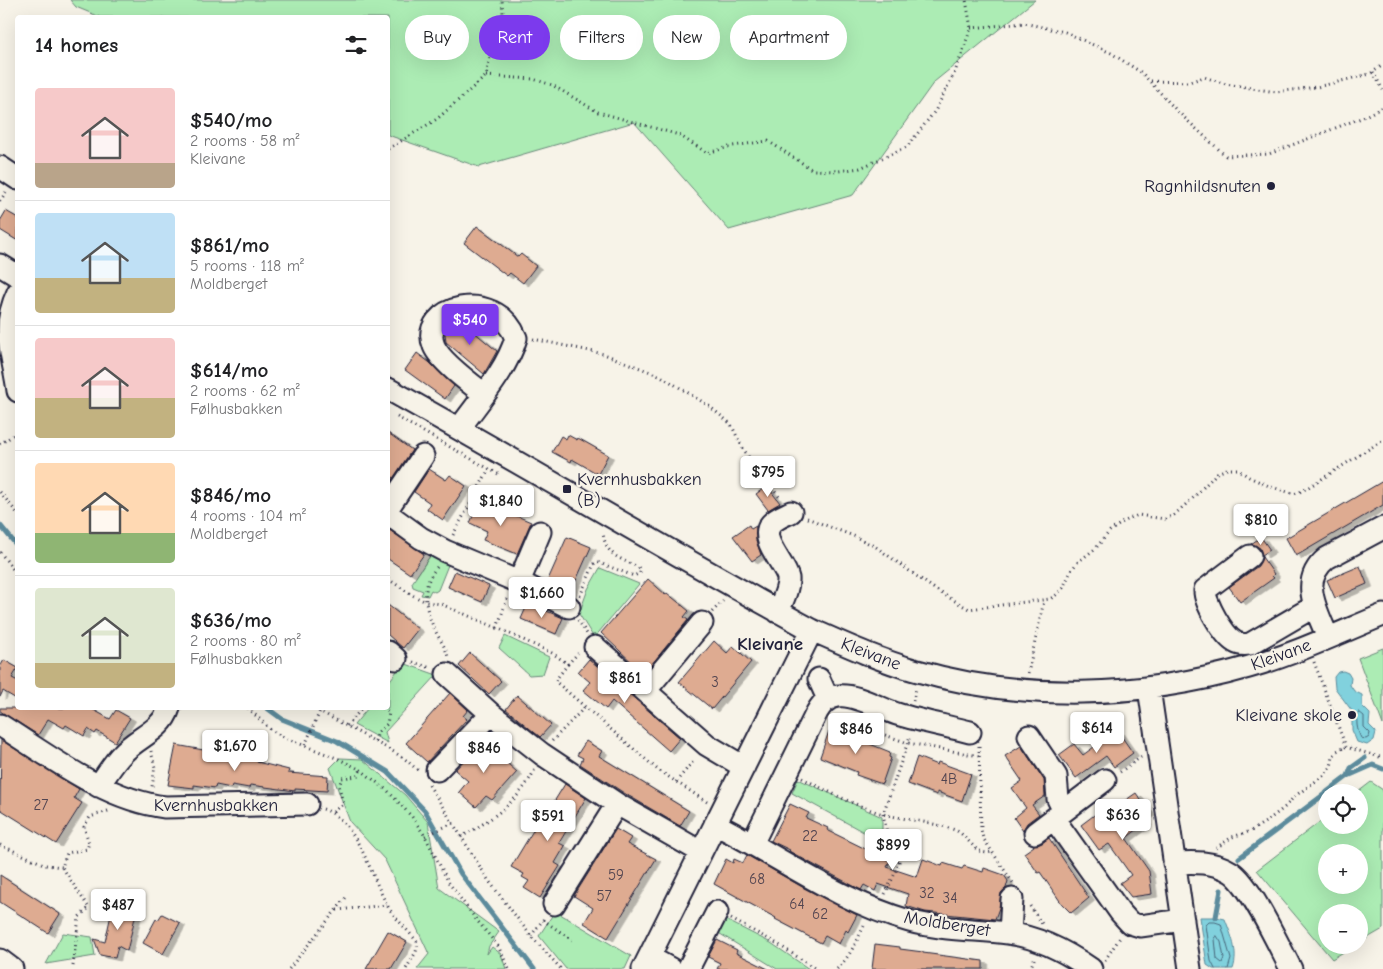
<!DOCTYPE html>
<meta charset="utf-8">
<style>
:root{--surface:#fff;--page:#f6f6f6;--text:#202124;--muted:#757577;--line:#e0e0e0;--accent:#7c3aed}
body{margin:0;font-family:"Comic Neue",sans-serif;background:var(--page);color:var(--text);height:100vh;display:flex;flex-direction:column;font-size:19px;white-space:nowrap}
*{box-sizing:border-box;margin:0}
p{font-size:16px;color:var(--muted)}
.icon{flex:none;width:28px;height:28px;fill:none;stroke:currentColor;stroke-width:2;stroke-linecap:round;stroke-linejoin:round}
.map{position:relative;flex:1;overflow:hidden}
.sheet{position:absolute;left:15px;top:15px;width:375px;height:695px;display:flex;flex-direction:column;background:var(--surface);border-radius:5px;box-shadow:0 5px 20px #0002}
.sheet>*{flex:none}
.top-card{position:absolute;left:405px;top:15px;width:475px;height:45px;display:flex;gap:10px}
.tools{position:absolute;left:1318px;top:784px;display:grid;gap:10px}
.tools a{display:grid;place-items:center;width:50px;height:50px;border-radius:50%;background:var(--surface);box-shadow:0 5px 20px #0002;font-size:25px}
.price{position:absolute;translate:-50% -42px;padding:0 11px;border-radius:5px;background:#fff;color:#222;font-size:16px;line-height:32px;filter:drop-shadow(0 1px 2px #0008)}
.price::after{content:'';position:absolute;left:50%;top:30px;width:15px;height:11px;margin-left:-8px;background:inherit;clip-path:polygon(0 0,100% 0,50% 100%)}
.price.active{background:var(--accent);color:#fff}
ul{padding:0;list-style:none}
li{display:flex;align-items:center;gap:15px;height:125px;padding:0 20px}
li+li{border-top:1px solid var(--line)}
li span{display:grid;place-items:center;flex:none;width:140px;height:100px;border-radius:5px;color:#555}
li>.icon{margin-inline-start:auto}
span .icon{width:60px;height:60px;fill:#fffc;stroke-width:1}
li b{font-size:21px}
h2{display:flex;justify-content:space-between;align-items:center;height:60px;padding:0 20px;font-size:21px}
.pill{padding:0 18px;border-radius:22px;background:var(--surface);box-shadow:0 5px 20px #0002;font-size:18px;line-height:45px}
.pill.active{background:var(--accent);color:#fff}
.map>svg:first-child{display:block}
.green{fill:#acecb4;stroke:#678778;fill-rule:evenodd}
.water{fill:#81d1dd;stroke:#5b8b9c}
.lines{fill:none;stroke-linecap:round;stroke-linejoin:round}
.shore{stroke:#48687c;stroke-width:1}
.stream{stroke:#5b8b9c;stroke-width:5}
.building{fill:#deab91;stroke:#22223b;filter:url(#shadow)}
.minor-casing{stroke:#22223b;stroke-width:25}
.path{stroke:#22223b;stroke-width:3;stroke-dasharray:1 4;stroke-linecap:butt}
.minor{stroke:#f7f3e8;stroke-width:21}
.poi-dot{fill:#22223b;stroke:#f7f3e8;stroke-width:2}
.labels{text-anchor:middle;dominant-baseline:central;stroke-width:4.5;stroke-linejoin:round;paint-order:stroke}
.number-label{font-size:15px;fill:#514450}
.poi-label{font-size:18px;fill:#22223b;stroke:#f7f3e8;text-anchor:end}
.street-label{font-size:18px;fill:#22223b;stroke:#f7f3e8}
.neighbourhood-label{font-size:19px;font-weight:bold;fill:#22223b;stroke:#f7f3e8}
</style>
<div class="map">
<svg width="1383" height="969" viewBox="0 0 1383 969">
<defs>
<filter id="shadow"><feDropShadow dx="5.5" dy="3" stdDeviation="0" flood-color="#0004"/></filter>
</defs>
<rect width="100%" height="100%" fill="#f7f3e8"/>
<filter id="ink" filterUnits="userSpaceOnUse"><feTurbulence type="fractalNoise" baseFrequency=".02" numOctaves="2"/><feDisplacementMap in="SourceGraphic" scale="10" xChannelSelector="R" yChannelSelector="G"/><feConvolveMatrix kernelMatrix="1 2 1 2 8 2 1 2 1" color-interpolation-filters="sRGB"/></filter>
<g filter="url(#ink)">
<!-- green -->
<path class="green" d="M70,0H1035L934,82L853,195L729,230L634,122L479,167L388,135V18L100,17L76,7Z
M430,556L439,561L440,558L448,565L438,590L435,592L431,590L428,596L421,595L423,591L413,587L412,583Z
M600,568L639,584L594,638L579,614L588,589Z
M505,636L549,657L543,674L529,675L499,648Z
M1383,648V725L1358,658Z
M403,663L437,675L385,732L388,743L354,725L368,708H388V683Z
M340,758L362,759L405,795L428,822L439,888L499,932L489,946L487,954L492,947L501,954L506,969H417L429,954L385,860L350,822L330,768Z
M798,779L882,817V842L792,793Z
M1371,782L1383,790V929L1359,943V912H1326V945H1355L1332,959L1257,870L1326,817V825H1359L1358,792ZM1326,852H1359V885H1326Z
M555,911L631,956L625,969H566L539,936Z
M722,918L771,943L809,969H777L717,932Z
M63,933L92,937L95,956L46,964Z"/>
<!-- water -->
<path class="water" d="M1343,671L1348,673L1351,678L1350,685L1354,691L1362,695V706L1370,714L1369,725L1376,732L1374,740L1367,745L1357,742L1352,730V711L1335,688L1334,677L1338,672Z
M1200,917H1216L1225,919C1231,935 1239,952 1233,969H1213L1207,965Z"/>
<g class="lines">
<!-- shore -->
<path class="shore" d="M1359,712L1364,716V727L1370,733L1369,737L1366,739L1361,738C1357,730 1355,720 1359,712Z
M1217,936L1221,942L1224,958L1222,963L1217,959L1215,939Z
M1215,969L1211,961L1206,925L1209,922H1215L1221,924L1231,959L1228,969"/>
<!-- stream -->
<path class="stream" d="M0,525L18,547
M267,708L282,719L337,741L388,772L425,811L461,874L534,969
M1348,776L1351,768L1365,758
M1327,792L1348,776L1373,765L1383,769
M1239,858L1326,793
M1216,917L1221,890"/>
</g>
<!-- building -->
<path class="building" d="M6,211L18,218V241L0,230V221Z
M477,226L518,257L521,254L536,266L523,283L510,273L507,276L464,243Z
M461,321L497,351L484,374L446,342L445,334L447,329L454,324Z
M417,353L429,362L454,386L445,399L405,370Z
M388,433L412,450L388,486Z
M568,435L577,440L578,438L608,455L598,474L572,459L571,462L552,452L561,436L566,439Z
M429,469L446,480L450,475L466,486L443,520L427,509L430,503L414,492Z
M1383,481V505L1296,556L1286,538Z
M767,486L780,503L768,510L756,494Z
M480,500L531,522L517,554L483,540L487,531L470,523Z
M749,525L751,529L756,526V540L761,555L752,561L733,536Z
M388,529L424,554L410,574L388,559Z
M567,537L591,547L570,594L547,582Z
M1261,537L1270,550L1262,555L1260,548L1251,544Z
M1262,557L1274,574L1272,576L1274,578L1240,602L1229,587L1258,566Z
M1360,566L1367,584L1335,598L1327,580Z
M455,571L489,586L482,602L448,587Z
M648,579L666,595L667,593L689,611L684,617L688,620L647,670L642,666L639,669L601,633Z
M528,603L563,618L556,634L521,619Z
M388,605L418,629L403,648L388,635Z
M714,641L727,653L733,646L751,662L712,709L679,682Z
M470,653L501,681L489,694L459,666Z
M589,659L680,738L669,751L612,701L606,709L583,690L590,682L578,672Z
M4,660L18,668L12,678L18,681V700L3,691L0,697V667Z
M450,693L468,710L463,716L467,719L427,762L406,743Z
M517,695L551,725L540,737L506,709Z
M0,708H90L110,719L116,710L130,718L115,742L97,731L95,734L88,729L84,736L66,725L64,728L48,719L38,735L0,711Z
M836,727L867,738L865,742L890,752L889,757L891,758L882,784L856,775L857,772L820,757L829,731L834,733Z
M1117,730L1133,753L1114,767L1106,756L1076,778L1059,755L1074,744L1083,755Z
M1,740L79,789L74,798L82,803L56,844L0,809Z
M482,741L517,772L492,800L486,796L476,807L459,792L468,781L455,770Z
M586,741L602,751L599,756L689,811L680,826L624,793L580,764L583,758L577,755Z
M176,745L220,753V751L257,758V762L289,770L288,773L328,776L327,791L295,789V791L250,785L249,788L232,785L231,788L216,785L215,788L194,785V788L168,785Z
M1021,746L1044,780L1045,796L1032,805L1039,814L1027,823L1023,831L1014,818L1026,808L1012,788L1022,781L1005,756Z
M917,757L937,765L938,762L971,774L962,801L937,792V795L908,784Z
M565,784L586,798L559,843L565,846L555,863L560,866L540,898L524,888L529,881L522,877L524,874L511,867L537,824L539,826Z
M1136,793L1150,813L1143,818L1146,823L1126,838L1149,871L1152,894L1131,897L1120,883L1131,875L1109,844L1099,850L1081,825L1097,813L1100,818Z
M790,804L809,813L806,818L828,828L827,830L890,861L887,867L917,877L923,859L942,866L943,863L962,869L964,866L983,872L984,868L1004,875L1008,881L1006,888L1001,893L999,908L995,919L925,912L906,906L908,894L878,884L875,891L864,885L861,890L816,866L789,851L790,850L771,841Z
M616,829L631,838L627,844L656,859L608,938L584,923L593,908L574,896Z
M1049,838L1089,898L1071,913L1062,904L1040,872L1038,873L1024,853L1034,846L1033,845L1042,843Z
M747,855L804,888L857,915L848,932L846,930L839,944L825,936L821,943L775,919L776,918L714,884L726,859L733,863L734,859L743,863Z
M0,875L60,914L48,933L0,902Z
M117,904L137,909L127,951L118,946L115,958L100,955L94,939L105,942L112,910L115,911Z
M162,914L180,923L163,954L143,943L156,919L158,920Z
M388,931L407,942L391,969H366Z
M717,940L737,950L736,953L768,969H717L720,963L708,957Z
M875,944L900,947V949L923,952V953L983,961V969H872Z"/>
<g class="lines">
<!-- minor casing -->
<g class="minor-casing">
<path id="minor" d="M0,167L18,179
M0,265L18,276
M18,292C0,330 13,353 18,391
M388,389C530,468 669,552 812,630C846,645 879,660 914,670C1023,702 1141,698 1249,667C1295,654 1339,633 1383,615
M459,429C478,402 507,370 516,338C495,286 418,307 434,346C440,361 471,384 484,394
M388,508L423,456
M388,514L421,538L445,551L519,582L569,607
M1250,556L1205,590C1204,602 1224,636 1235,642C1240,645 1245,645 1250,644L1315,606
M519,582L540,532
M778,612C782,601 789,589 788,578C785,563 758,539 771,524C776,518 785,515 791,512
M1328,638C1317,610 1298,581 1327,558L1383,528
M595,647L707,745L744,767
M388,652L396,659
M447,674L491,714L542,754L617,804L701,852
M819,679L828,699
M1149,688L1190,969
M646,690L702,623
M0,725C51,757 104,799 165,807L307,804
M1029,736L1056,776L1058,799L1064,811
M437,770L491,714
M98,786C106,776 113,763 122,754C137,737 162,731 169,708
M1054,819L1120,912L1130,923L1140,926L1183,920
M715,824C780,857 839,901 909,921C941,930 975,929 1008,933C1037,937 1067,952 1091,969
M1035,833L1105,780
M752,844L817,712C822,703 828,697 838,696C854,693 881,709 897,714C921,721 946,726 970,732
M1174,863C1193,862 1214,861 1231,872C1251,885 1279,946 1291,969
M554,904L617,804
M1010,933L1012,899
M649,957L671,969
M0,960L12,969
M643,969L812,630
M688,969L717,912"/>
</g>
<!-- path -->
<path class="path" d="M971,28L1024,23L1065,32L1111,53L1142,73L1177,111L1226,156L1269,154L1361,118L1383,107
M1373,72L1383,90
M486,76L533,79L552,85L598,112L679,135L707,153L733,146L768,141L813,170L839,171L860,168L907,147L935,111L955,72L971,28L966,0
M1151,81L1189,82L1204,77L1226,84L1276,92L1317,87L1370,74L1383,65
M388,149L437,119L486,76L490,57L498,35L504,26L502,0
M0,201L6,192
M533,339L604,354L661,376L709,406L731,424L740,443L754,466L781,499
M397,417L498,474
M0,444L18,432
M0,492L18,514
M807,518L856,537L876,547L936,590L969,609L1050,599L1056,595L1063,588L1072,569L1078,562L1096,548L1110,531L1123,522L1138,515L1165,519L1174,515L1193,498L1217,473L1227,469H1237L1249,477L1269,486L1294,494L1302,491L1317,482L1383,440
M453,535L489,469
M0,552L18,576
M437,567C418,589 426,613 438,636C442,643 447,650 448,658
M388,579L412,595L426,602L441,604L497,628L552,653L568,664L578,653
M580,596L594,564L597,562L634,576L640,573V569L638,567C619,558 605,555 603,532
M712,612L723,601
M578,620L587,634
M497,628L508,596
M413,662L431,668
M1314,662L1346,747L1383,758
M568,664L555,681L658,770L707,802
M1028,673L1044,601
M913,701L916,689
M248,708L271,730L285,738L339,759L361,770L388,791L412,817L425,836L449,883L475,918L498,946L509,969
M314,708L394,752L406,760L420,772
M833,717L908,743L979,756
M347,726L362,708
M375,741L378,732L387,724L389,712L383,708
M552,741L585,707
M305,745L320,711
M979,746L981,830L983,838L1013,883
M151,751L155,767L152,787
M1120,772L1141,757
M802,778C829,792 854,805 883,814C907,820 932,822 955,830C969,836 975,857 992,852
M676,782L695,759
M429,785L489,881L531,936L561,969
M323,809C356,819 371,875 386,903C393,917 408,930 418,943L416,952L406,969
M333,812L343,804L339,786L342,778L357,776L361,770
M425,836L453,823
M461,837C491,820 520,801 535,769
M0,845L46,865L62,867
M1216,848L1232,837L1251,831L1267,821L1285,807L1295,796L1323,776L1331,767L1333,757L1337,751L1346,747
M885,894L897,869L899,862L896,849L886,829L883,814L910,736
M1030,906L1042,924
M337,910L387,905
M731,919L776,943L816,969
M543,920L572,940
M531,936L545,917
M1105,960L1121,936
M73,966L79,917L89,908L62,867L67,853L87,849L89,843L84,827L90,817L111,810
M289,969L348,895
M837,969C850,957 857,940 865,924
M1030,969L1035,957"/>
<!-- minor -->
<use href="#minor" class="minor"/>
</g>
</g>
<!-- markers -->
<g class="poi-dot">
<circle cx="1271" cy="186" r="5"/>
<rect x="562" y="484" width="10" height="10" rx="2.5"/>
<circle cx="1352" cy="715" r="5"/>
</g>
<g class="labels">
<!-- number labels -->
<g class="number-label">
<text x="715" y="682">3</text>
<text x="949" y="779">4B</text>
<text x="41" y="805">27</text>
<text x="810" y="836">22</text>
<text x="616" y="875">59</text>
<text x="757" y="879">68</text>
<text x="927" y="893">32</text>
<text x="604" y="896">57</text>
<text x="950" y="898">34</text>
<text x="797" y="904">64</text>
<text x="820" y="914">62</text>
</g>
<!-- poi labels -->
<g class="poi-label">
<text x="1261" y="186">Ragnhildsnuten</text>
<text x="577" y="479" text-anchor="start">Kvernhusbakken<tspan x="577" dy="21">(B)</tspan></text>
<text x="1342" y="715">Kleivane skole</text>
</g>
<!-- street labels -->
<g class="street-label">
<text transform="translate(871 654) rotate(21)">Kleivane</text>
<text transform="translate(1281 655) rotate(-20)">Kleivane</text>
<text x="216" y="805">Kvernhusbakken</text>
<text transform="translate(947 924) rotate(9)">Moldberget</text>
</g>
<!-- neighbourhood labels -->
<g class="neighbourhood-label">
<text x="770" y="644">Kleivane</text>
</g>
</g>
</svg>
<div class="tools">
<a><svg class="icon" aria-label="locate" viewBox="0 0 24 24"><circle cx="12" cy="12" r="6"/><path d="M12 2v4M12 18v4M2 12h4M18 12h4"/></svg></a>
<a>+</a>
<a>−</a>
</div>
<b class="price active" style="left:470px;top:346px">$540</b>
<b class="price" style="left:768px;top:498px">$795</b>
<b class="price" style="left:501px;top:527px">$1,840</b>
<b class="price" style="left:1261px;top:546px">$810</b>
<b class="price" style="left:542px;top:619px">$1,660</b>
<b class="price" style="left:625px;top:704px">$861</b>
<b class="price" style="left:1097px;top:754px">$614</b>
<b class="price" style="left:856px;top:755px">$846</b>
<b class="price" style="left:235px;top:772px">$1,670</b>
<b class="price" style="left:484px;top:774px">$846</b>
<b class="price" style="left:1123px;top:841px">$636</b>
<b class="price" style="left:548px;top:842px">$591</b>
<b class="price" style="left:893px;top:871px">$899</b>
<b class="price" style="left:118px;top:931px">$487</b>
<div class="top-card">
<a class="pill">Buy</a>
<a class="pill active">Rent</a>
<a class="pill">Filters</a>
<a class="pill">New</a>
<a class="pill">Apartment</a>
</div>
<section class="sheet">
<h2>14 homes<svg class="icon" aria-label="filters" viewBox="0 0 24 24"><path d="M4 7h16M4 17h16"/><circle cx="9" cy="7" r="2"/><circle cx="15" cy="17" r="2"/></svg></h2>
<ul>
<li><span style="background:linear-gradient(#f6c9c9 75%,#b9a48a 0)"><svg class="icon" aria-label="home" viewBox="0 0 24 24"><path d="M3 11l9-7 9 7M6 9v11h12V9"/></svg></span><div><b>$540/mo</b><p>2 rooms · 58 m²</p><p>Kleivane</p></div></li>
<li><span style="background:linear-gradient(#bfe0f5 65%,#c2b280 0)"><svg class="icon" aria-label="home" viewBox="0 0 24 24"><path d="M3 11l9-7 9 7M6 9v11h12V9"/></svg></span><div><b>$861/mo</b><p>5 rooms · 118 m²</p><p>Moldberget</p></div></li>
<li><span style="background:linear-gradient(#f6c9c9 60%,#c2b280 0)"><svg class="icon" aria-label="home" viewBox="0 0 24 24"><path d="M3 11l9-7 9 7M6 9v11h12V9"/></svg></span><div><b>$614/mo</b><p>2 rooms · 62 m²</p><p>Følhusbakken</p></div></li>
<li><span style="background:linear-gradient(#ffd9b3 70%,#8fb573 0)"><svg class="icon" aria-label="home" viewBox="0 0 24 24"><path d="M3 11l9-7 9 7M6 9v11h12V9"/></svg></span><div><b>$846/mo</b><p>4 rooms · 104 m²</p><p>Moldberget</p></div></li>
<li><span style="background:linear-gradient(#dfe7d0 75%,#c2b280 0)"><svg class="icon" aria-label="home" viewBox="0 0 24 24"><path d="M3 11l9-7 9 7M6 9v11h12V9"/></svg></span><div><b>$636/mo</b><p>2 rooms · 80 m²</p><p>Følhusbakken</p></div></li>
</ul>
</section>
</div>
